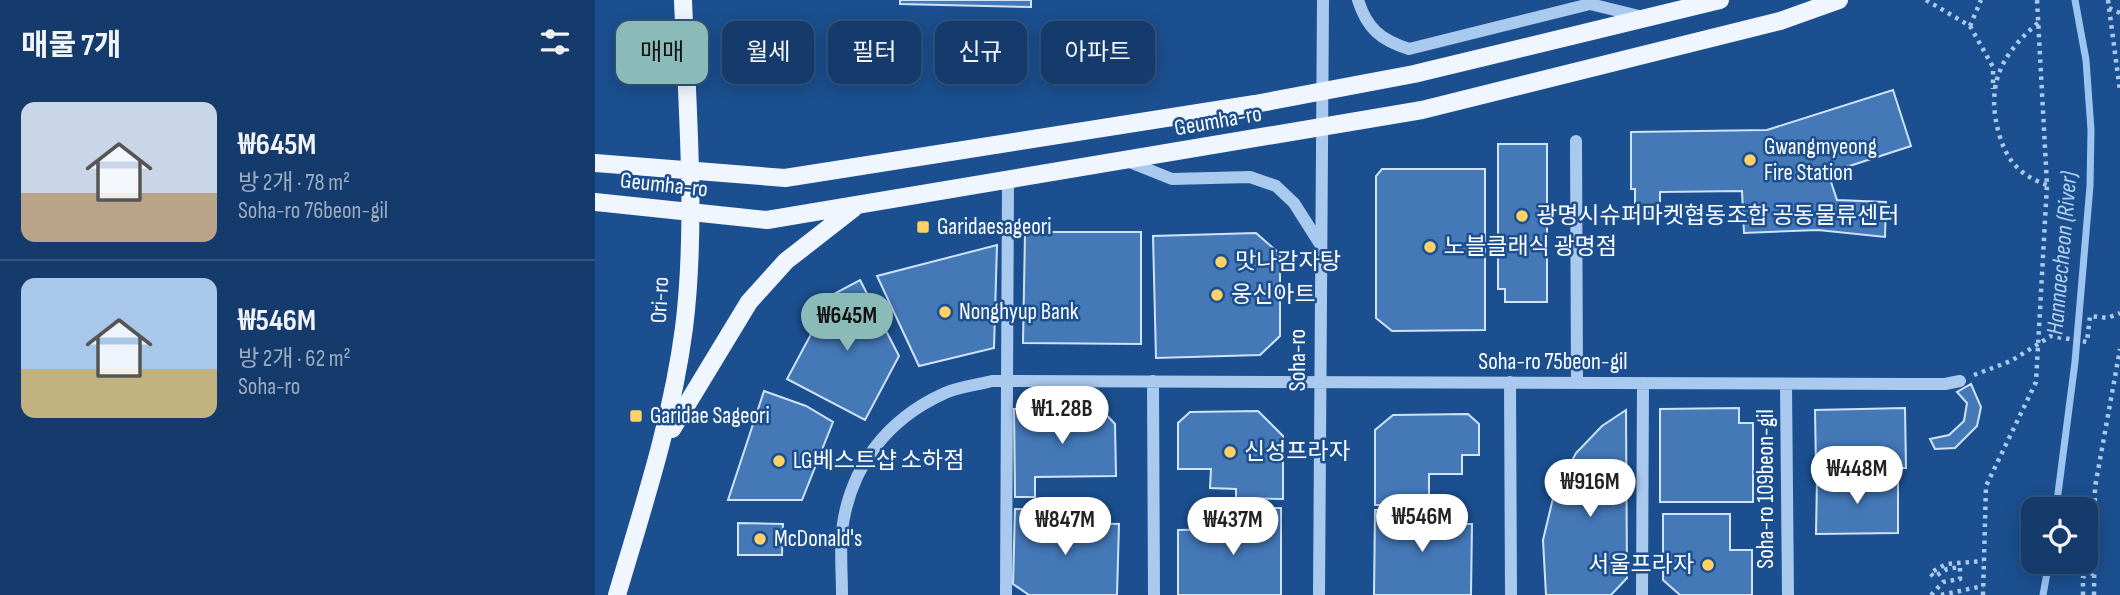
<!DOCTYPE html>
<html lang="ko">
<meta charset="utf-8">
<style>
:root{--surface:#143b6b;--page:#1d4271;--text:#f1f3f6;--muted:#9dadc1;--line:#33557e;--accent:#8bbbb9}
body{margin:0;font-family:"Sofia Sans Condensed","Noto Sans KR",sans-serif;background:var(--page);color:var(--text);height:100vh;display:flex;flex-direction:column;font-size:26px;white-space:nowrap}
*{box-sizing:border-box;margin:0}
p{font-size:23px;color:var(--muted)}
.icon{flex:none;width:38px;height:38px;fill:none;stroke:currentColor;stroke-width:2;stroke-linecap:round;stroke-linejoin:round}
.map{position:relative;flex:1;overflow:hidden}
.sheet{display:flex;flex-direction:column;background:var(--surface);width:595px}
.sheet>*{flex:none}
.top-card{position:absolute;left:21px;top:21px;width:665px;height:63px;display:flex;gap:14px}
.buttons{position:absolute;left:1426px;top:497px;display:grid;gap:14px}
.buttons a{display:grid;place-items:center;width:77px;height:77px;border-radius:14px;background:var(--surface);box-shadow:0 4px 18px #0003,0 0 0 2px var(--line);font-size:35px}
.price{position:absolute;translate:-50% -60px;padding:0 16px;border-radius:24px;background:#fff;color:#222;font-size:23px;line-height:46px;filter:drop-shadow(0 2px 4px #0008)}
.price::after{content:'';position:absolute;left:50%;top:42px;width:21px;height:16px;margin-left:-10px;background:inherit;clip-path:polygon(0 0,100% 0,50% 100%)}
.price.selected{background:var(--accent);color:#111}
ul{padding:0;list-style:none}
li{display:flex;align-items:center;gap:21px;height:175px;padding:0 21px}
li+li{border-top:2px solid var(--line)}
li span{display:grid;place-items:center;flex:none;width:196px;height:140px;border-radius:14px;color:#555}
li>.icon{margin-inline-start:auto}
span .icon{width:84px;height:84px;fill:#fffc;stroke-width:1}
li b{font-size:30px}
h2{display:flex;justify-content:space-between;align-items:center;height:84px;padding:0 21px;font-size:30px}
.chip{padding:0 24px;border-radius:14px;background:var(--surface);box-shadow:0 4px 18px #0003,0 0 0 2px var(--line);font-size:24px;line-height:63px}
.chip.selected{background:var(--accent);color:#111}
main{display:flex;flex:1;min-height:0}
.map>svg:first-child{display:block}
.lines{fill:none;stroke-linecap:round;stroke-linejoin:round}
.stream{stroke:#9cc4f0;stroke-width:7}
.building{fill:#4478b7;stroke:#cfe3fa;stroke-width:2}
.path{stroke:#a9c9ee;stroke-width:4.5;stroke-dasharray:3.5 5;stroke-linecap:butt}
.minor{stroke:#a9c9ee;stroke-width:12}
.major{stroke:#f0f6ff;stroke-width:18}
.poi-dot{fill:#ffd166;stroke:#1b4f8f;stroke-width:2.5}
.labels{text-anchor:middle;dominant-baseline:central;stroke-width:5;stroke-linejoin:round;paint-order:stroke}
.street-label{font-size:23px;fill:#fff;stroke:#1b4f8f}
.poi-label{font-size:23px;fill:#fff;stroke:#1b4f8f;text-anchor:start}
.water-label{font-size:24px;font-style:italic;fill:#b5d3f5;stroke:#1b4f8f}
</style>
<main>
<section class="sheet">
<h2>매물 7개<svg class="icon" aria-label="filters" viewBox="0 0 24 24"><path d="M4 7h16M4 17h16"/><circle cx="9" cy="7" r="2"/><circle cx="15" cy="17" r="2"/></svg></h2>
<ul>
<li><span style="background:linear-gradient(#c9d6e8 65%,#b9a48a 0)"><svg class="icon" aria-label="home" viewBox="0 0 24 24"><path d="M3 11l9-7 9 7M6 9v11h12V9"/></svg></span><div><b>₩645M</b><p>방 2개 · 78 m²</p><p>Soha-ro 76beon-gil</p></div></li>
<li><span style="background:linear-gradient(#a9c7e8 65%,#c2b280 0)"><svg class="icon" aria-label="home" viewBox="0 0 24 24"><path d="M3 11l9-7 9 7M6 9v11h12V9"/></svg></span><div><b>₩546M</b><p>방 2개 · 62 m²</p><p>Soha-ro</p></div></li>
</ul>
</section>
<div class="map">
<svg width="1525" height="595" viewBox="0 0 1525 595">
<rect width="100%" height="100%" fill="#1b4f8f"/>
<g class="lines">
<!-- stream -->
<path class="stream" d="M1461,509L1480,362L1495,186L1496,130L1491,60L1480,0
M1448,595L1454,562"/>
</g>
<!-- building -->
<path class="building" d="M305,0H436V7L305,4Z
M1298,90L1316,146L1233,173L1242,200L1291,202L1290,237L1223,230L1149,233L1147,191L1065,192V213H1040V189H1036V132L1172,130Z
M903,144H952V302H910V289H903Z
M787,169H890V330L797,331L781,318V176Z
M430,232H546V344L428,343Z
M661,233L685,254V336L665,355L561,358L558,236Z
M402,245L399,348L324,366L282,276Z
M265,280L304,356L270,420L192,379L237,295Z
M1376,384L1386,407L1382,426L1360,448L1340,449L1335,439L1354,435L1369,421L1372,403L1362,392Z
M169,391L211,406L238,422L207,500H133Z
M505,408L520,424L521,476L440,477V497H420L419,409Z
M1144,408V423H1158V502H1065V409Z
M1310,408L1311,468H1290V453L1254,454V467L1221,468L1220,410Z
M1031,410L1032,578L1016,595H951L948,540L959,494L981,453L1007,426Z
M663,411L688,436V499L641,498V489L615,488L616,469H583V423L595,412Z
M873,414L884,424V455H867V474H834V505H780V430L798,415Z
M1222,477L1303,478V533L1221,534Z
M645,508H686V595H583V530L646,529Z
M420,509H441L440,522L524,524L522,595H434L418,584Z
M780,510H856V524H877L876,595H779Z
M1068,514H1135V550H1157V595H1085L1068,580Z
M143,523L188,524L187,555H143Z"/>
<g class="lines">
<!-- path -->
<path class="path" d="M1331,0L1375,26L1398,67V89
M1513,0L1525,91
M1514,8L1525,13
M1443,23C1404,56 1390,88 1405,137C1413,163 1427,176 1452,185
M1375,26L1386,0
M1379,375L1416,361L1456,336L1492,342L1495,316L1513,318L1525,313
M1336,595L1348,582L1365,579V567L1352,569L1339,577L1335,573L1351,564L1388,561
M1346,595L1388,586
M1388,595L1391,486L1441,382L1452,185L1442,0
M1488,595V577L1499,572
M1499,595L1500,487L1525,349"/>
<!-- minor -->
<path class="minor" d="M763,0C772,29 786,40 814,49L995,4L1048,17
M981,141L982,383
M532,161L577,179L655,177L681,186L699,203L725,244
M558,381L559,595
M915,382L916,595
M1191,384L1193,595
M247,595C247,574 245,551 247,530C255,467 292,419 350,393C364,387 382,385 397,381L1311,384H1350L1365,381
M411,595L413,180
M724,595L728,0
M1047,595L1048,383"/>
<!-- major -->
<path class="major" d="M0,163L190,178L660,104L819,74L1125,0
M0,202L172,220L827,110L1185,21L1244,0
M77,429L154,302L191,261L259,208
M22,595C48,507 77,420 89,328C102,224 92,105 88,0"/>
</g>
<!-- markers -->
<g class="poi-dot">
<circle cx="1155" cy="160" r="7"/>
<circle cx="927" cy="216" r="7"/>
<rect x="321" y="220" width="14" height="14" rx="3.5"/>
<circle cx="835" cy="247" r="7"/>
<circle cx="626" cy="262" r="7"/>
<circle cx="622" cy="295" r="7"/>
<circle cx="350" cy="312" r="7"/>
<rect x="34" y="409" width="14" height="14" rx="3.5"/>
<circle cx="635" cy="452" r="7"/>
<circle cx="184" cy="461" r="7"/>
<circle cx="165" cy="539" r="7"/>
<circle cx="1113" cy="565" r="7"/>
</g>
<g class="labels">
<!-- street labels -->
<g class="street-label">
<text transform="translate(623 121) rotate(-10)">Geumha-ro</text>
<text transform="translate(69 185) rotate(6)">Geumha-ro</text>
<text transform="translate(65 300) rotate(-87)">Ori-ro</text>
<text transform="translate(703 360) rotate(-90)">Soha-ro</text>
<text x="958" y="362">Soha-ro 75beon-gil</text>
<text transform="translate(1171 489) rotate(-90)">Soha-ro 109beon-gil</text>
</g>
<!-- poi labels -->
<g class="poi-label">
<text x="1169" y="147">Gwangmyeong<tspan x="1169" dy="26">Fire Station</tspan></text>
<text x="941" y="216">광명시슈퍼마켓협동조합 공동물류센터</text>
<text x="342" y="227">Garidaesageori</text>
<text x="849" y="247">노블클래식 광명점</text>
<text x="640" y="262">맛나감자탕</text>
<text x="636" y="295">웅신아트</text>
<text x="364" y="312">Nonghyup Bank</text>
<text x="55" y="416">Garidae Sageori</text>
<text x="649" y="452">신성프라자</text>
<text x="198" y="461">LG베스트샵 소하점</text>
<text x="179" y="539">McDonald's</text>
<text x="1099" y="565" text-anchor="end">서울프라자</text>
</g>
<!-- water labels -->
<g class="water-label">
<text transform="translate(1467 253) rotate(-85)">Hannaecheon (River)</text>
</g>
</g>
</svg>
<div class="buttons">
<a><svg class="icon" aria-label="locate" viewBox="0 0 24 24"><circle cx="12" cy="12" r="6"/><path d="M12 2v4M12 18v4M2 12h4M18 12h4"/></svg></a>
</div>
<b class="price selected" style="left:252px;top:353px">₩645M</b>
<b class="price" style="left:467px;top:446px">₩1.28B</b>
<b class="price" style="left:1262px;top:506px">₩448M</b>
<b class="price" style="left:995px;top:519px">₩916M</b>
<b class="price" style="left:827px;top:554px">₩546M</b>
<b class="price" style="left:470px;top:557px">₩847M</b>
<b class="price" style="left:638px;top:557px">₩437M</b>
<div class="top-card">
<a class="chip selected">매매</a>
<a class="chip">월세</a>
<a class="chip">필터</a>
<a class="chip">신규</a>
<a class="chip">아파트</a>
</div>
</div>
</main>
